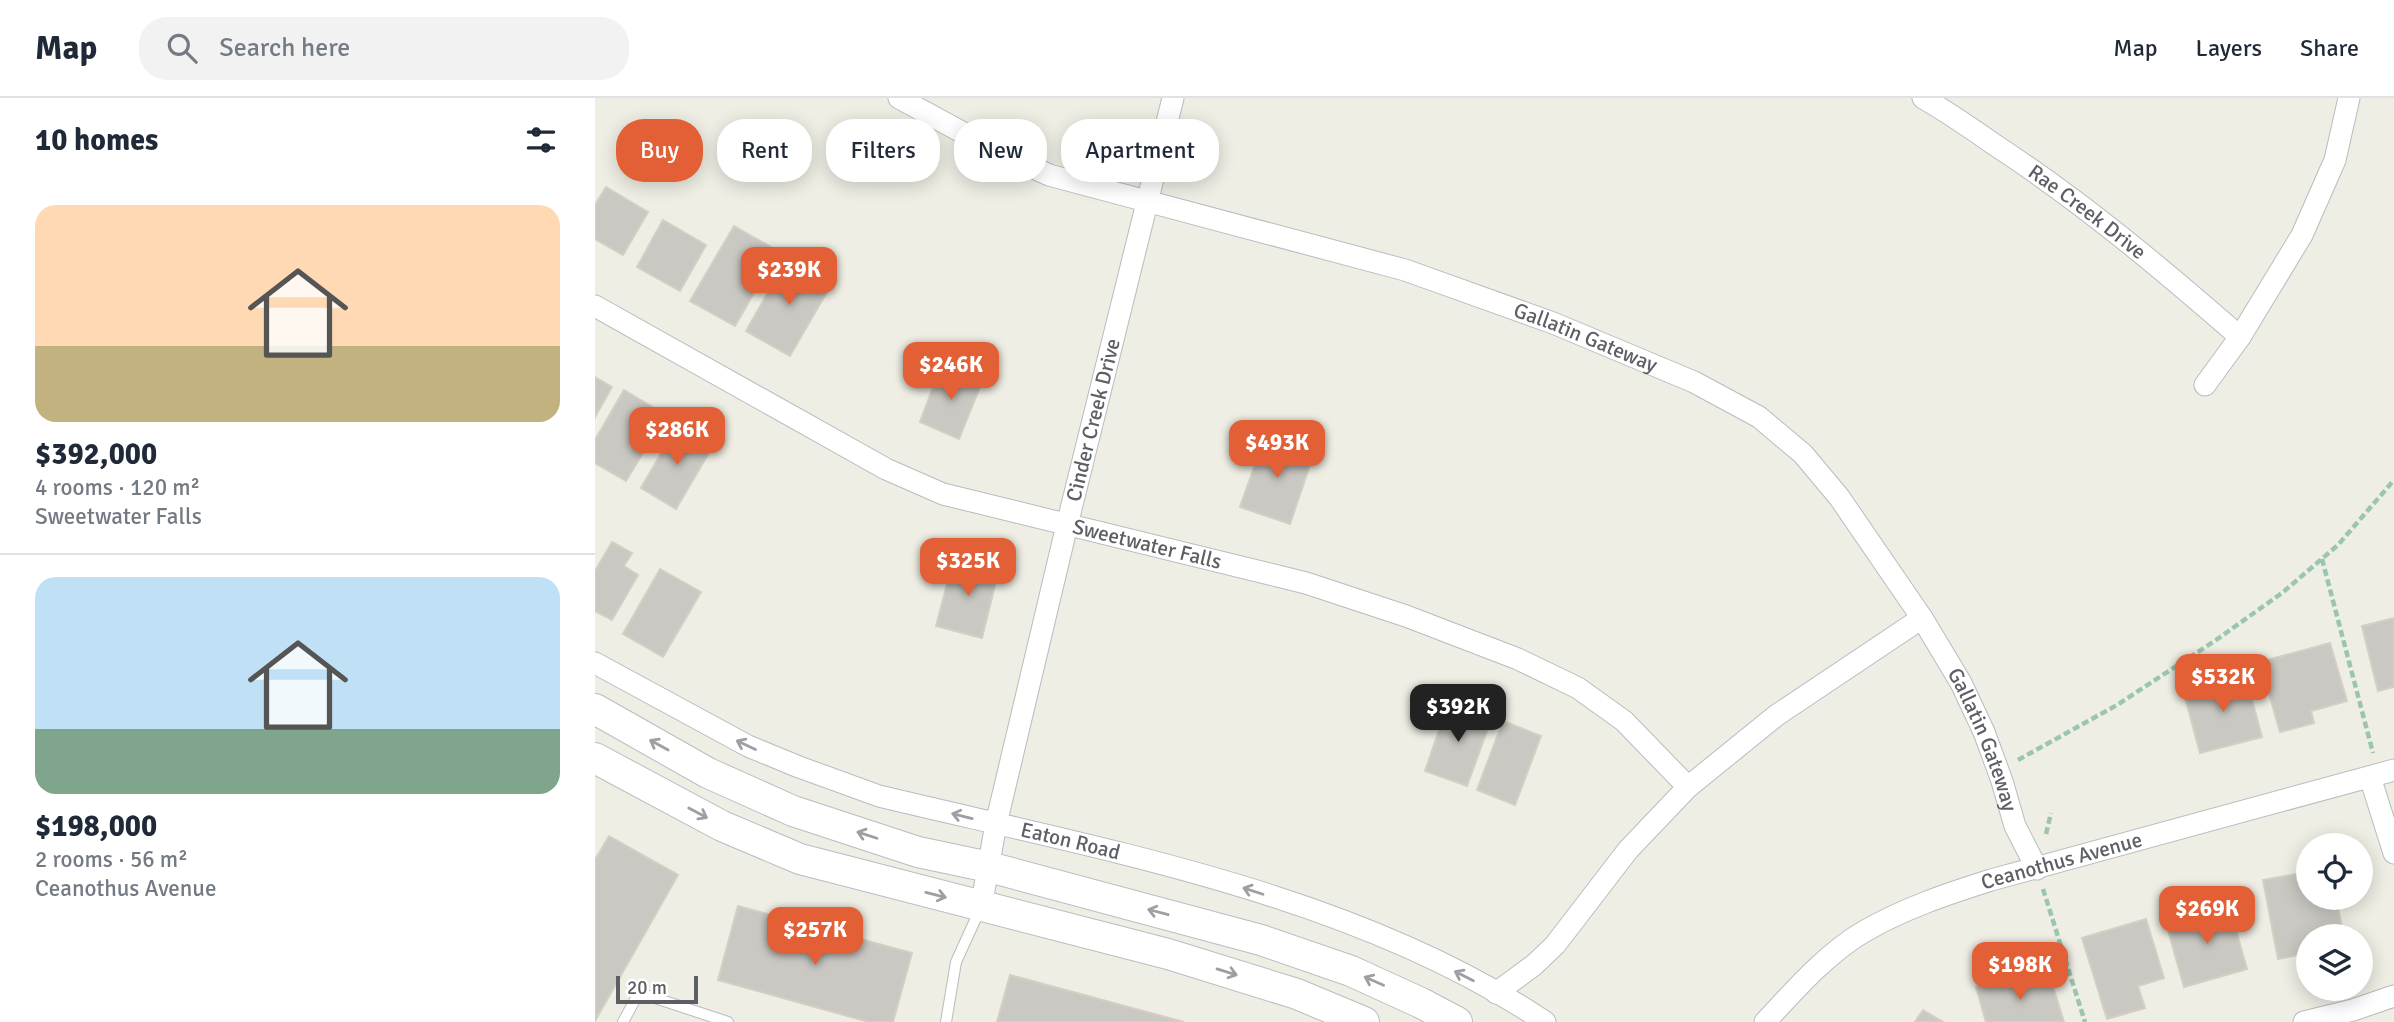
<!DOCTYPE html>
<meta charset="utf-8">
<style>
:root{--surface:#fff;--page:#f2f2f3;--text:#1f2937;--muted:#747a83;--line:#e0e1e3;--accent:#e35f36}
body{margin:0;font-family:Signika,sans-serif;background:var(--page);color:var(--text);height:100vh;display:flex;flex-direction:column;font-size:26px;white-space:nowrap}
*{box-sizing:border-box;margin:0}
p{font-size:23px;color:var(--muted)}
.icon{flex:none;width:38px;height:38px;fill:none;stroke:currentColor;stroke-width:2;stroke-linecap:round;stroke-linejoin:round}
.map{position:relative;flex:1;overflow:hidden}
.sheet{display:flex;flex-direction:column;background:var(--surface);width:595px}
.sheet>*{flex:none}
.hud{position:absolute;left:21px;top:21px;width:665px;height:63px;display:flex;gap:14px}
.buttons{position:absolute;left:1701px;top:735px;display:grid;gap:14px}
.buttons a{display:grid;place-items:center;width:77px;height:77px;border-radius:50%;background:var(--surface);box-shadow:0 4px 18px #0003;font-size:35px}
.scale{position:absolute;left:21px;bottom:18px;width:82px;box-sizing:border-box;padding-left:7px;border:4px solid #5c5f64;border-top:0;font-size:19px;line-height:24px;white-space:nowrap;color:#5c5f64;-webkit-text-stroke:5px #fff;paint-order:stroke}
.price{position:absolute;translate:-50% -60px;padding:0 16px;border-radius:14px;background:var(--accent);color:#fff;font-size:23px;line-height:46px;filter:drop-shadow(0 2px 4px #0008)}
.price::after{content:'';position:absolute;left:50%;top:42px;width:21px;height:16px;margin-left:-10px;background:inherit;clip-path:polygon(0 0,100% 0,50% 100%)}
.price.active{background:#222;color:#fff}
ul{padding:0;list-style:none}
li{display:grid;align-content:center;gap:14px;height:371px;padding:0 35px}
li+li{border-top:2px solid var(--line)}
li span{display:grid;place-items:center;height:217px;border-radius:21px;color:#555}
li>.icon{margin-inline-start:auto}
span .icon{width:126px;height:126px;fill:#fffc;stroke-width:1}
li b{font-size:30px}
h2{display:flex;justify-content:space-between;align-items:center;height:84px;padding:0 35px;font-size:30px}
.chip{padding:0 24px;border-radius:28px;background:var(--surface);box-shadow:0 4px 18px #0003;font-size:24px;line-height:63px}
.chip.active{background:var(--accent);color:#fff}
header{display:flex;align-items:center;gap:42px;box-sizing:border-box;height:98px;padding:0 35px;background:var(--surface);border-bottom:2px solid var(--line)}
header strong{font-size:33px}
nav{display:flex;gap:38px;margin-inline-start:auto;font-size:24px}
.search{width:490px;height:63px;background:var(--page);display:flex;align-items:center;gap:18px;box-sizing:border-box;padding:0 24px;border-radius:28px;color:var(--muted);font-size:26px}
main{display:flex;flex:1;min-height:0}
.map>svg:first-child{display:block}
.building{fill:#cac8c2;stroke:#d3d0c3;stroke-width:2}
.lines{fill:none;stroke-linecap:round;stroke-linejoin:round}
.lane-casing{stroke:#b9bbc0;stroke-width:12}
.street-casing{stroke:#b9bbc0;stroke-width:23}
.secondary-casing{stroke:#babcc2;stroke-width:32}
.path{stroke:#9bc5ae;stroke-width:4.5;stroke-dasharray:7 3.5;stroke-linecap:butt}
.lane{stroke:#fff;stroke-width:10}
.street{stroke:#fff;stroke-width:21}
.secondary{stroke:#fff;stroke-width:30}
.oneway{stroke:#9d9fa2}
.labels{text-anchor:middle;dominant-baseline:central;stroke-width:5;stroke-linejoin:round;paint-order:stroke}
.street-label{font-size:21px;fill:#5c5f64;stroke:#fff}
</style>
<header>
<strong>Map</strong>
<div class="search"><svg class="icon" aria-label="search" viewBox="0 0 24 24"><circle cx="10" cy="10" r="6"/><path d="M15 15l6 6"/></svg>Search here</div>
<nav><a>Map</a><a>Layers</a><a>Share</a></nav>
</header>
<main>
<section class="sheet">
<h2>10 homes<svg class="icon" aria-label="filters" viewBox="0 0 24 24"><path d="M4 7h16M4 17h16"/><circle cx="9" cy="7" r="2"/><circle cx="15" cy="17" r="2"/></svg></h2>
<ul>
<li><span style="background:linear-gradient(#ffd9b3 65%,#c2b280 0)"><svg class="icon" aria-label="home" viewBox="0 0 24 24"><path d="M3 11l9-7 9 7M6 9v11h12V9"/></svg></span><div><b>$392,000</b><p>4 rooms · 120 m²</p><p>Sweetwater Falls</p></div></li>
<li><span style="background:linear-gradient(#bfe0f5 70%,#7fa58c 0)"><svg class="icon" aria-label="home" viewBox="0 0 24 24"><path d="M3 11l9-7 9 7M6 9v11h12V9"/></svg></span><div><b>$198,000</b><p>2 rooms · 56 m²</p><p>Ceanothus Avenue</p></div></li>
</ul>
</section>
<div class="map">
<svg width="1799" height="924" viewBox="0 0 1799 924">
<rect width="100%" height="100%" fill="#eeeee4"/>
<!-- building -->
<path class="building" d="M11,89L53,114L28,157L0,141V107Z
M68,122L111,147L85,193L42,169Z
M139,128L183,153L140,228L95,203Z
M193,159L237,185L195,258L151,233Z
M346,268L387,284L364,341L325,324Z
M0,279L17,289L0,319Z
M29,292L71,317L31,383L0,365V342Z
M82,328L118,348L81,411L46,390Z
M670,338L719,355L695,426L645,409Z
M17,444L37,455L29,468L43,477L17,522L0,513V473Z
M359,460L404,471L387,540L341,528Z
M65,471L106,494L68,559L28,536Z
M1799,520V589L1783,593L1767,528Z
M1735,545L1752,603L1716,613L1719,625L1685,634L1665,564Z
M1650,576L1667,639L1605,655L1588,592Z
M854,603L897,619L872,688L830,673Z
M908,623L946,638L920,707L882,692Z
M14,738L83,777L0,923V762Z
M1713,774V800H1741L1747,829L1714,835L1713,855L1683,861L1668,782Z
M1634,807L1652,871L1589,889L1571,825Z
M143,808L317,855L298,924H274L123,882Z
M1551,821L1569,880L1543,888L1550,910L1512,921L1487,840Z
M415,877L589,924H402Z
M1438,878L1440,887L1456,882L1469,924H1391L1381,889L1396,885L1398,889Z
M1328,912L1348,924H1320Z"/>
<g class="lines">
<!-- lane casing -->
<g class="lane-casing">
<path id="lane" d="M28,924L41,900L54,898L133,924
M351,924L361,864L386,809"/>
</g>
<!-- street casing -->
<g class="street-casing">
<g id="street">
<path id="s1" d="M304,0L396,50L454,77L810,172L958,225L1099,284L1164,319L1208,356L1244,399L1327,520L1366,585L1389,634L1407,683L1420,728L1442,771"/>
<path id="s2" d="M1328,0C1353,14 1377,31 1400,47C1487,104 1566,170 1645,239L1610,287"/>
<path id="s3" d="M0,208L291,371L348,396L711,485L811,518L923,561L983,590L1029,623L1093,689"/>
<path d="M1645,239L1707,137L1740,62L1754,0"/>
<path id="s4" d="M0,565L153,648L204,669L284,698C504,751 760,796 950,924"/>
<path d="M1775,679L1799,755"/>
<path id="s5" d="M386,809L401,726L472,427L578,0"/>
<path d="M901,895L939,867L960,847L1033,752L1093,689L1182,617L1327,520"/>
<path id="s6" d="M1170,924C1199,893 1233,854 1270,833C1310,810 1352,796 1396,782L1799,672"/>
<path d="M1709,924L1758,912L1799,898"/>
</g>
</g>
<!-- secondary casing -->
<g class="secondary-casing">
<path id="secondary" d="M0,611L113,675L198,713L323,754L394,769L666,842L756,873L826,905L862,924
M0,660L127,728L205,761L573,856L702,896L769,924"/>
</g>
<!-- path -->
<path class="path" d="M1727,461L1778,655
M1423,662L1522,607L1621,542L1687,495L1743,447L1799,382
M1451,736L1456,715
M1448,791L1490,924"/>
<!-- lane -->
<use href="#lane" class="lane"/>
<!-- street -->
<use href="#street" class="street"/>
<!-- secondary -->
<use href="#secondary" class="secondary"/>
</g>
<!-- one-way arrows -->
<defs><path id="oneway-shaft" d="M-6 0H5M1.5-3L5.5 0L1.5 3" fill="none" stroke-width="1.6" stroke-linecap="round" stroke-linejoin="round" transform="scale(1.75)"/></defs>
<g class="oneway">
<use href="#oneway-shaft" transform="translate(64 647) rotate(-151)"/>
<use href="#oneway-shaft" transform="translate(151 647) rotate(-155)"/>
<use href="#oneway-shaft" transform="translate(103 715) rotate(28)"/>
<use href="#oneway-shaft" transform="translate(367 718) rotate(-166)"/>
<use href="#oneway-shaft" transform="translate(272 737) rotate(-162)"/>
<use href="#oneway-shaft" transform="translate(658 793) rotate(-162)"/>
<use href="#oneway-shaft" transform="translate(341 797) rotate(14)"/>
<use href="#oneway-shaft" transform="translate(563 814) rotate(-165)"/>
<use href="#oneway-shaft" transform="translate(632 874) rotate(17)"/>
<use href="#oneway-shaft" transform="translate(869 878) rotate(-153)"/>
<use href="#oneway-shaft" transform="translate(779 883) rotate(-156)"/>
</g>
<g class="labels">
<!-- street labels -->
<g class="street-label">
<text stroke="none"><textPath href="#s2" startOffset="200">Rae Creek Drive</textPath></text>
<text stroke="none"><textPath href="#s1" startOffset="730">Gallatin Gateway</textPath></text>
<text stroke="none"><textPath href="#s5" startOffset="500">Cinder Creek Drive</textPath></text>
<text stroke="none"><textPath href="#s3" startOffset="606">Sweetwater Falls</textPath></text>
<text stroke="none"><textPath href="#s1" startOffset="1318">Gallatin Gateway</textPath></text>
<text stroke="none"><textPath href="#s4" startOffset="511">Eaton Road</textPath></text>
<text stroke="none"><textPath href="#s6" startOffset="345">Ceanothus Avenue</textPath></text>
</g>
</g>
</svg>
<div class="buttons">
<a><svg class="icon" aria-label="locate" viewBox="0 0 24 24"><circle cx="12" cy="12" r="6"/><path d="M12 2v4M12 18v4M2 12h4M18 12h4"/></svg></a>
<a><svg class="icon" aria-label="layers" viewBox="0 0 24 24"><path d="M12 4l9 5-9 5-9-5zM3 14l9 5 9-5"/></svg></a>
</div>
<div class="scale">20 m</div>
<b class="price" style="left:194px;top:209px">$239K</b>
<b class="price" style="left:356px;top:304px">$246K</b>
<b class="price" style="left:82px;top:369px">$286K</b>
<b class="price" style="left:682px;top:382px">$493K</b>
<b class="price" style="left:373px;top:500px">$325K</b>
<b class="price" style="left:1628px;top:616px">$532K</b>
<b class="price active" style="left:863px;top:646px">$392K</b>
<b class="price" style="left:1612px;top:848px">$269K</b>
<b class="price" style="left:220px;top:869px">$257K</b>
<b class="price" style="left:1425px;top:904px">$198K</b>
<div class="hud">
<a class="chip active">Buy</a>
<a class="chip">Rent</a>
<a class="chip">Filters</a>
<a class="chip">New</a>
<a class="chip">Apartment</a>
</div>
</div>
</main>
